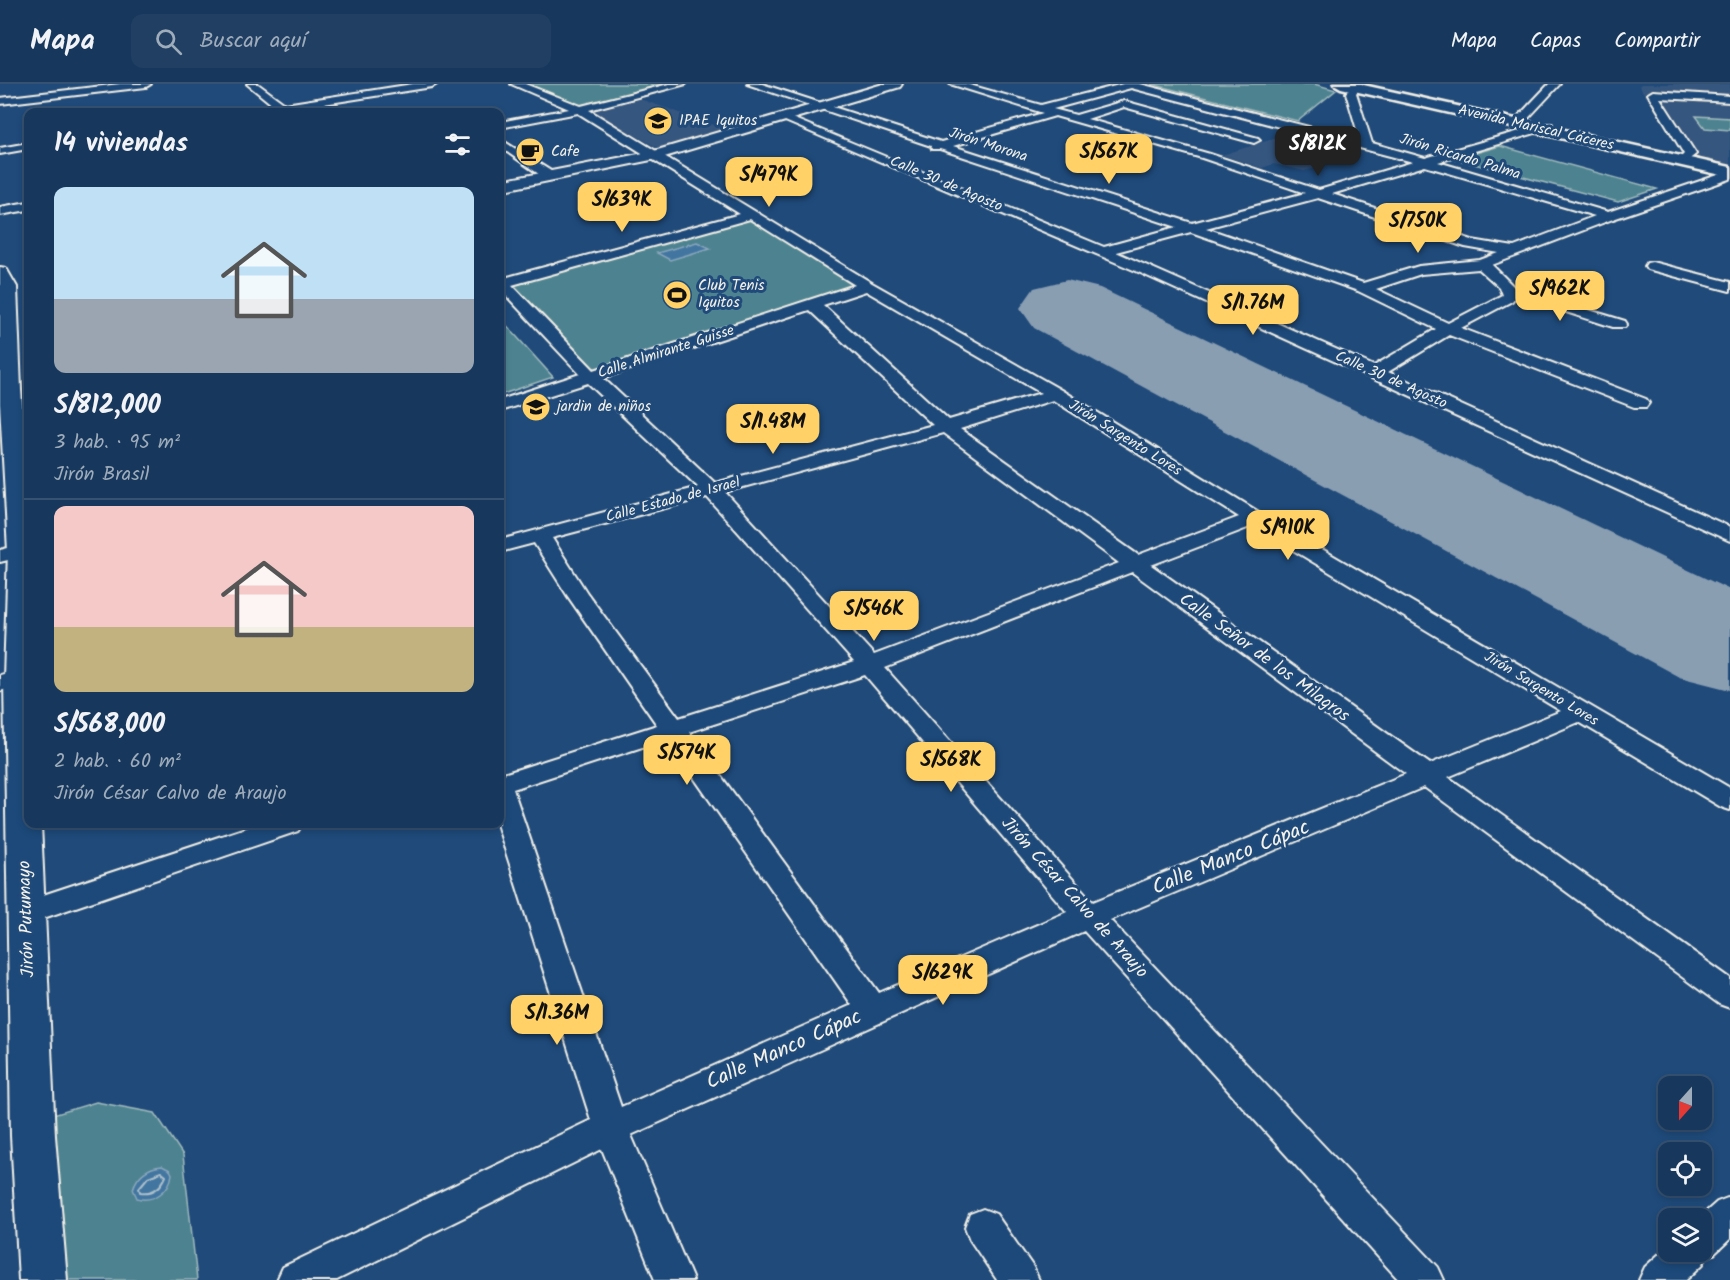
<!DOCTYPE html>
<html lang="es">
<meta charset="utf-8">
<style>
:root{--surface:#17385c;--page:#203f62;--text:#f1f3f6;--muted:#9eacbb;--line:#365272;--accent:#ffd166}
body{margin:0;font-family:Kalam,sans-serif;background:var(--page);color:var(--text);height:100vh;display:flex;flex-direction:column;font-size:22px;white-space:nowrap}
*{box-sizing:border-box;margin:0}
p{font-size:20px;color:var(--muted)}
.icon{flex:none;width:33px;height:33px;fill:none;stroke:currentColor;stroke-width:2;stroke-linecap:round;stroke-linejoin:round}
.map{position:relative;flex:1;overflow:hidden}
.side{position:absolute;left:24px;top:24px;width:480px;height:720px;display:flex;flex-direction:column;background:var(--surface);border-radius:12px;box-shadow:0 3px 9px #0003,0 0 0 2px var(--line)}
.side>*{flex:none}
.needle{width:39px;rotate:201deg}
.buttons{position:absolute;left:1658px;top:992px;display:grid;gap:12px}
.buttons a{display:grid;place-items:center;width:54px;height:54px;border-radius:12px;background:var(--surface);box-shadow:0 3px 9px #0003,0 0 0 2px var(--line);font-size:30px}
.price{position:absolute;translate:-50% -51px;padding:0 14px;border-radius:12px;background:var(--accent);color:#111;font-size:20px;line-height:39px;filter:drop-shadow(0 2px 3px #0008)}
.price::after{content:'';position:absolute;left:50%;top:36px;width:18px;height:14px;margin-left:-9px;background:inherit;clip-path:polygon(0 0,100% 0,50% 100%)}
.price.active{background:#222;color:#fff}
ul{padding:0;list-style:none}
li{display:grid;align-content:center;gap:12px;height:318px;padding:0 30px}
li+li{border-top:2px solid var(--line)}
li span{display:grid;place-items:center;height:186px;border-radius:12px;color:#555}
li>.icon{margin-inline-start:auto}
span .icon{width:108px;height:108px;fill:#fffc;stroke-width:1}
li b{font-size:26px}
h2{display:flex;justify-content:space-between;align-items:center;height:72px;padding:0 30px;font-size:26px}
header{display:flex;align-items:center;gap:36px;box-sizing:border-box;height:84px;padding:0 30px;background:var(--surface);border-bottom:2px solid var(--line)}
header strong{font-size:28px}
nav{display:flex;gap:33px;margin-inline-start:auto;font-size:21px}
.search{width:420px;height:54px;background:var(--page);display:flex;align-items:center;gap:15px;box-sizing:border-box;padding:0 21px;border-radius:12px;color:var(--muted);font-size:22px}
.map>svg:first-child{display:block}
.built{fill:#36567f}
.green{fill:#4e8390;stroke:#a1babc;stroke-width:1.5}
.water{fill:#4376a0;stroke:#8aa7bd;stroke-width:1.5}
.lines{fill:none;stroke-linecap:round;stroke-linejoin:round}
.shore{stroke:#adc0cb;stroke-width:2}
.runway{fill:#8a9eb1;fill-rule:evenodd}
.minor-casing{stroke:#f4f1e8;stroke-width:4}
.tertiary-casing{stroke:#f4f1e8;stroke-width:4}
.secondary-casing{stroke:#f4f1e8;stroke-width:5}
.minor{fill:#1f4a7a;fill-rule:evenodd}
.tertiary{fill:#1f4a7a;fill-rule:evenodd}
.secondary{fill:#1f4a7a;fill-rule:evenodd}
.labels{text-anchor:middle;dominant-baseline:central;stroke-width:6;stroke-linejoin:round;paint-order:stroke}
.far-poi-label{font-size:15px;fill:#f4f1e8;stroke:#1f4a7a;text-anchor:start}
.far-street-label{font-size:15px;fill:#f4f1e8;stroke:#1f4a7a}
.street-label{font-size:18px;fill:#f4f1e8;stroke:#1f4a7a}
.near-street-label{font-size:21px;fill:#f4f1e8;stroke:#1f4a7a}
</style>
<header>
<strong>Mapa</strong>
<div class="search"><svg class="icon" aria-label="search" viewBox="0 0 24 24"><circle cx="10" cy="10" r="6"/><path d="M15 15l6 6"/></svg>Buscar aquí</div>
<nav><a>Mapa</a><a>Capas</a><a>Compartir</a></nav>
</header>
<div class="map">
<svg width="1730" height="1196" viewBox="0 0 1730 1196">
<rect width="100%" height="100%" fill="#1f4a7a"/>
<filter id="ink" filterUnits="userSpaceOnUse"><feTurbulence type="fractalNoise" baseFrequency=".0167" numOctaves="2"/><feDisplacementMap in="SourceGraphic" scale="12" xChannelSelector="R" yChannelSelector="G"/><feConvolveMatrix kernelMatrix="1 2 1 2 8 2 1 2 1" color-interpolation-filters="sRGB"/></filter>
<g filter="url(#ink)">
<!-- built -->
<path class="built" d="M1641,0H1730V81L1685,71L1639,2Z
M640,15L729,46L662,66L595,29L599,25Z
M1279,53L1306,57L1327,54L1320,83L1304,87L1274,80L1262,84L1222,71Z"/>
<!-- green -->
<path class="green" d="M516,0H681L579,25Z
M1151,0H1314L1336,6L1298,37Z
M1696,32L1730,34V46L1705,44Z
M1500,62L1657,105L1618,118L1455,75Z
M751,131L867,202L591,292L501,199Z
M500,234L553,293L500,311Z
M96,1018L155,1029L183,1071L197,1196H58L50,1032Z"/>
<!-- water -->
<path class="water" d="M697,158L710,164L670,176L657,169Z
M162,1082L170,1086L172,1090C170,1107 153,1119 137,1114L133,1105C137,1091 148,1083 162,1082Z"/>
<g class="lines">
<!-- shore -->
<path class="shore" d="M161,1088L166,1092C161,1104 153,1110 140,1108L139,1104L148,1093Z"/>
<!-- runway -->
<path class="runway" d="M1067,196L1100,204L1730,506V606L1679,593L1034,244L1020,224L1034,204Z"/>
<!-- minor casing -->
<g class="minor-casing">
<path id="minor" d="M120,0H151L146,3L0,20V14Z
M247,0H258L285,20L413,0H437L432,3L292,25L294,28H251L252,26L274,22Z
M511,0H525L581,22L669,0H686L589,26L872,199L1061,306L1262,430L1730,704V726L1721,723L1579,638L1448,693L1730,894V924L1719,920L1424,703L1110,836L1438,1183L1444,1196H1399L1084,847L631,1051L693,1196H655L602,1065L337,1196H277L283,1183L591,1036L497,740H500V691L657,641L567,511L534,459L500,468V456L698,403L588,299L500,327V316L580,290L500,205V193L504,194L740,130L578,29L500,44V38L569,25ZM750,135L855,201L594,286L512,201ZM866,207L1041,309L949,336L823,221ZM809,226L933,341L715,399L603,294ZM1053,316L1239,433L1138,471L960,345ZM943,349L1119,479L874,571L725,408ZM707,413L854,578L679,634L587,509L552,454ZM1253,442L1561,627L1430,680L1151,481ZM1132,488L1406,690L1093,818L885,584ZM865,591L1067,828L879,909L689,648ZM667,655L852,921L621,1023L513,705Z
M747,0H762L941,58L1043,29L950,0H966L1041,21L1123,0H1140L1360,56L1346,9L1353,0H1363L1356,9L1372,59L1425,74L1544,40H1552V44L1438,78L1608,128L1730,87V95L1613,135L1492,181L1514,203L1625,237L1627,240L1625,243H1613L1516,212L1512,217L1461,244L1646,315L1649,319L1646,323H1634L1449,251L1388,288L1730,443V457L1136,187L778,34L779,32H787L1104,163L1177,143L940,65H932L931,62ZM1131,4L1413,78L1319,106L1210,70L1087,35L1124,23L1254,59L1260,56L1258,54L1124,17L1076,31L1053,25ZM1055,32L1202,74L1305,109L1192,139L953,62ZM1425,82L1595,132L1514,163L1472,156L1332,110ZM1318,114L1465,163L1499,169L1480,176L1419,182L1363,199L1206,144ZM1191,148L1358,207L1436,245L1374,282L1116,168ZM1479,185L1499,203L1502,211L1448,239L1376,205L1421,190Z
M1549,0H1560L1521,42H1513V38Z
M1653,7L1730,12V18L1660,14L1696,70L1687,77L1681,73L1684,70L1648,10Z
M500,55L554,89V95H546L500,63Z
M28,59V65L0,70V64Z
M28,118V126L0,131V123Z
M1652,178L1730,198V207L1647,185L1645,182L1647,179Z
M28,459V471L0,478V466Z
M28,583V599L0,607V591Z
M258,740H302L298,747L26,840L16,836L11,828L16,820Z
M1730,1113V1155L1714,1170L1706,1173L1703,1180L1686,1196H1639L1645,1183L1668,1162V1167H1701L1699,1134L1717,1118Z
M983,1125L996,1130L1033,1183L1039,1196H997L970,1156L965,1143L970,1130Z"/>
</g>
<!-- tertiary casing -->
<g class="tertiary-casing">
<path id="tertiary" d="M883,0H902L900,3L661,74L500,107V97L654,67Z
M0,183L6,184L17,203L21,306L28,400V740H41L55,1052L67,1196H19L11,1052L4,594L8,467L0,320Z"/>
</g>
<!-- secondary casing -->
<g class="secondary-casing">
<path id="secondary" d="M1334,0H1359L1730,83V93L1341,4Z"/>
</g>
<!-- minor -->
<use href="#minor" class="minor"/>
<!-- tertiary -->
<use href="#tertiary" class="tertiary"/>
<!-- secondary -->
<use href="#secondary" class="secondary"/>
</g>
</g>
<!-- icons -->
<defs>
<g id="university-disc" transform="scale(1.5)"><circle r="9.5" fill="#ffd166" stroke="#1f4a7a"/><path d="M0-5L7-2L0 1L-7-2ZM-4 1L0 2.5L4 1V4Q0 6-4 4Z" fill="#111"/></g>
<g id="cafe-disc" transform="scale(1.5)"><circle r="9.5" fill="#ffd166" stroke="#1f4a7a"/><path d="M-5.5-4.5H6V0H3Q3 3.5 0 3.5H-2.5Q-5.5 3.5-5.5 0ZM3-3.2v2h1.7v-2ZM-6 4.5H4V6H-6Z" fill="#111"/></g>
<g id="stadium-disc" transform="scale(1.5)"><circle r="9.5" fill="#ffd166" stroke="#1f4a7a"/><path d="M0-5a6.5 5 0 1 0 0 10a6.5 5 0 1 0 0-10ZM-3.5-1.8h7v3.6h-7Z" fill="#111"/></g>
<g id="school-disc" transform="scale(1.5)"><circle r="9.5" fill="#ffd166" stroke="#1f4a7a"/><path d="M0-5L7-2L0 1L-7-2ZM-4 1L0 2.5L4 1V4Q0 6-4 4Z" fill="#111"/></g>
</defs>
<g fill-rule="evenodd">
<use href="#university-disc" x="658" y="37"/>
<use href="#cafe-disc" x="530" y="68"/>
<use href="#stadium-disc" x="677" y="211"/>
<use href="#school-disc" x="536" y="323"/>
</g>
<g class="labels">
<!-- far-poi labels -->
<g class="far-poi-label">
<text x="679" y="37">IPAE Iquitos</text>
<text x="551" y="68">Cafe</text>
<text x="698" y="202">Club Tenis<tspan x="698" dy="17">Iquitos</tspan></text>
<text x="557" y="323">jardin de niños</text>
</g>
<!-- far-street labels -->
<g class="far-street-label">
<text transform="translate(1536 44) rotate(13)">Avenida Mariscal Cáceres</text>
<text transform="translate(988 61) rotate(18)">Jirón Morona</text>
<text transform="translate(1460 73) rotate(17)">Jirón Ricardo Palma</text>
<text transform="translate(946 100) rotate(23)">Calle 30 de Agosto</text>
<text transform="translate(666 268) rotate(-18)">Calle Almirante Guisse</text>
<text transform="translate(1391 296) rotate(24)">Calle 30 de Agosto</text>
<text transform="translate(1125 354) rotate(32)">Jirón Sargento Lores</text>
<text transform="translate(673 416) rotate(-15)">Calle Estado de Israel</text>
<text transform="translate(1541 605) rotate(31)">Jirón Sargento Lores</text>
</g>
<!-- street labels -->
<g class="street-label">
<text transform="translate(1264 574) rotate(36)">Calle Señor de los Milagros</text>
<text transform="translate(1074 814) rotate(48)">Jirón César Calvo de Araujo</text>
<text transform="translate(27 835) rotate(-92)">Jirón Putumayo</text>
</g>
<!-- near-street labels -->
<g class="near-street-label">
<text transform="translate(1231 774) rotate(-22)">Calle Manco Cápac</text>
<text transform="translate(784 966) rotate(-24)">Calle Manco Cápac</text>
</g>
</g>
</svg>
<div class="buttons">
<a><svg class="needle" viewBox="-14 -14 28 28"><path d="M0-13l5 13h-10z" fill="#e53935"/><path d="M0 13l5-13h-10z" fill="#9eacbb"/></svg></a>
<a><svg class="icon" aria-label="locate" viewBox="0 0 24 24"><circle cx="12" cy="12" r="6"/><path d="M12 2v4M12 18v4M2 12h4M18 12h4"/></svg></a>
<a><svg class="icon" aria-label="layers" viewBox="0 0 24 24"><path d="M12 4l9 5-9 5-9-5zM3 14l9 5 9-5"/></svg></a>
</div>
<b class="price active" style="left:1318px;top:93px">S/812K</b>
<b class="price" style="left:1109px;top:101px">S/567K</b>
<b class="price" style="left:769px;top:124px">S/479K</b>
<b class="price" style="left:622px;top:149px">S/639K</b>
<b class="price" style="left:1418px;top:170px">S/750K</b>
<b class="price" style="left:1560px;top:238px">S/962K</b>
<b class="price" style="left:1253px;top:252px">S/1.76M</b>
<b class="price" style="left:773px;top:371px">S/1.48M</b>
<b class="price" style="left:1288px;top:477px">S/910K</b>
<b class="price" style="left:874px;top:558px">S/546K</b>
<b class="price" style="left:687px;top:702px">S/574K</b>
<b class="price" style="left:951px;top:709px">S/568K</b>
<b class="price" style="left:943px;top:922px">S/629K</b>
<b class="price" style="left:557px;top:962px">S/1.36M</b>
<section class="side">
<h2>14 viviendas<svg class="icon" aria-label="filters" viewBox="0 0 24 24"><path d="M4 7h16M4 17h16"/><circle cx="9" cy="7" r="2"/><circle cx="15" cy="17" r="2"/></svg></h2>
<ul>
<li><span style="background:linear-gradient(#bfe0f5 60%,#9aa5b1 0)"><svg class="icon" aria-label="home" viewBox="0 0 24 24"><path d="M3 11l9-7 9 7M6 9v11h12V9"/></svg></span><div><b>S/812,000</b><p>3 hab. · 95 m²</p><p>Jirón Brasil</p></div></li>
<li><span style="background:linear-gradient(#f6c9c9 65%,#c2b280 0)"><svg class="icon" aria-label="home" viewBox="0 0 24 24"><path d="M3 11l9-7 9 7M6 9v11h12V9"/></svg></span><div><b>S/568,000</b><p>2 hab. · 60 m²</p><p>Jirón César Calvo de Araujo</p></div></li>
</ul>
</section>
</div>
